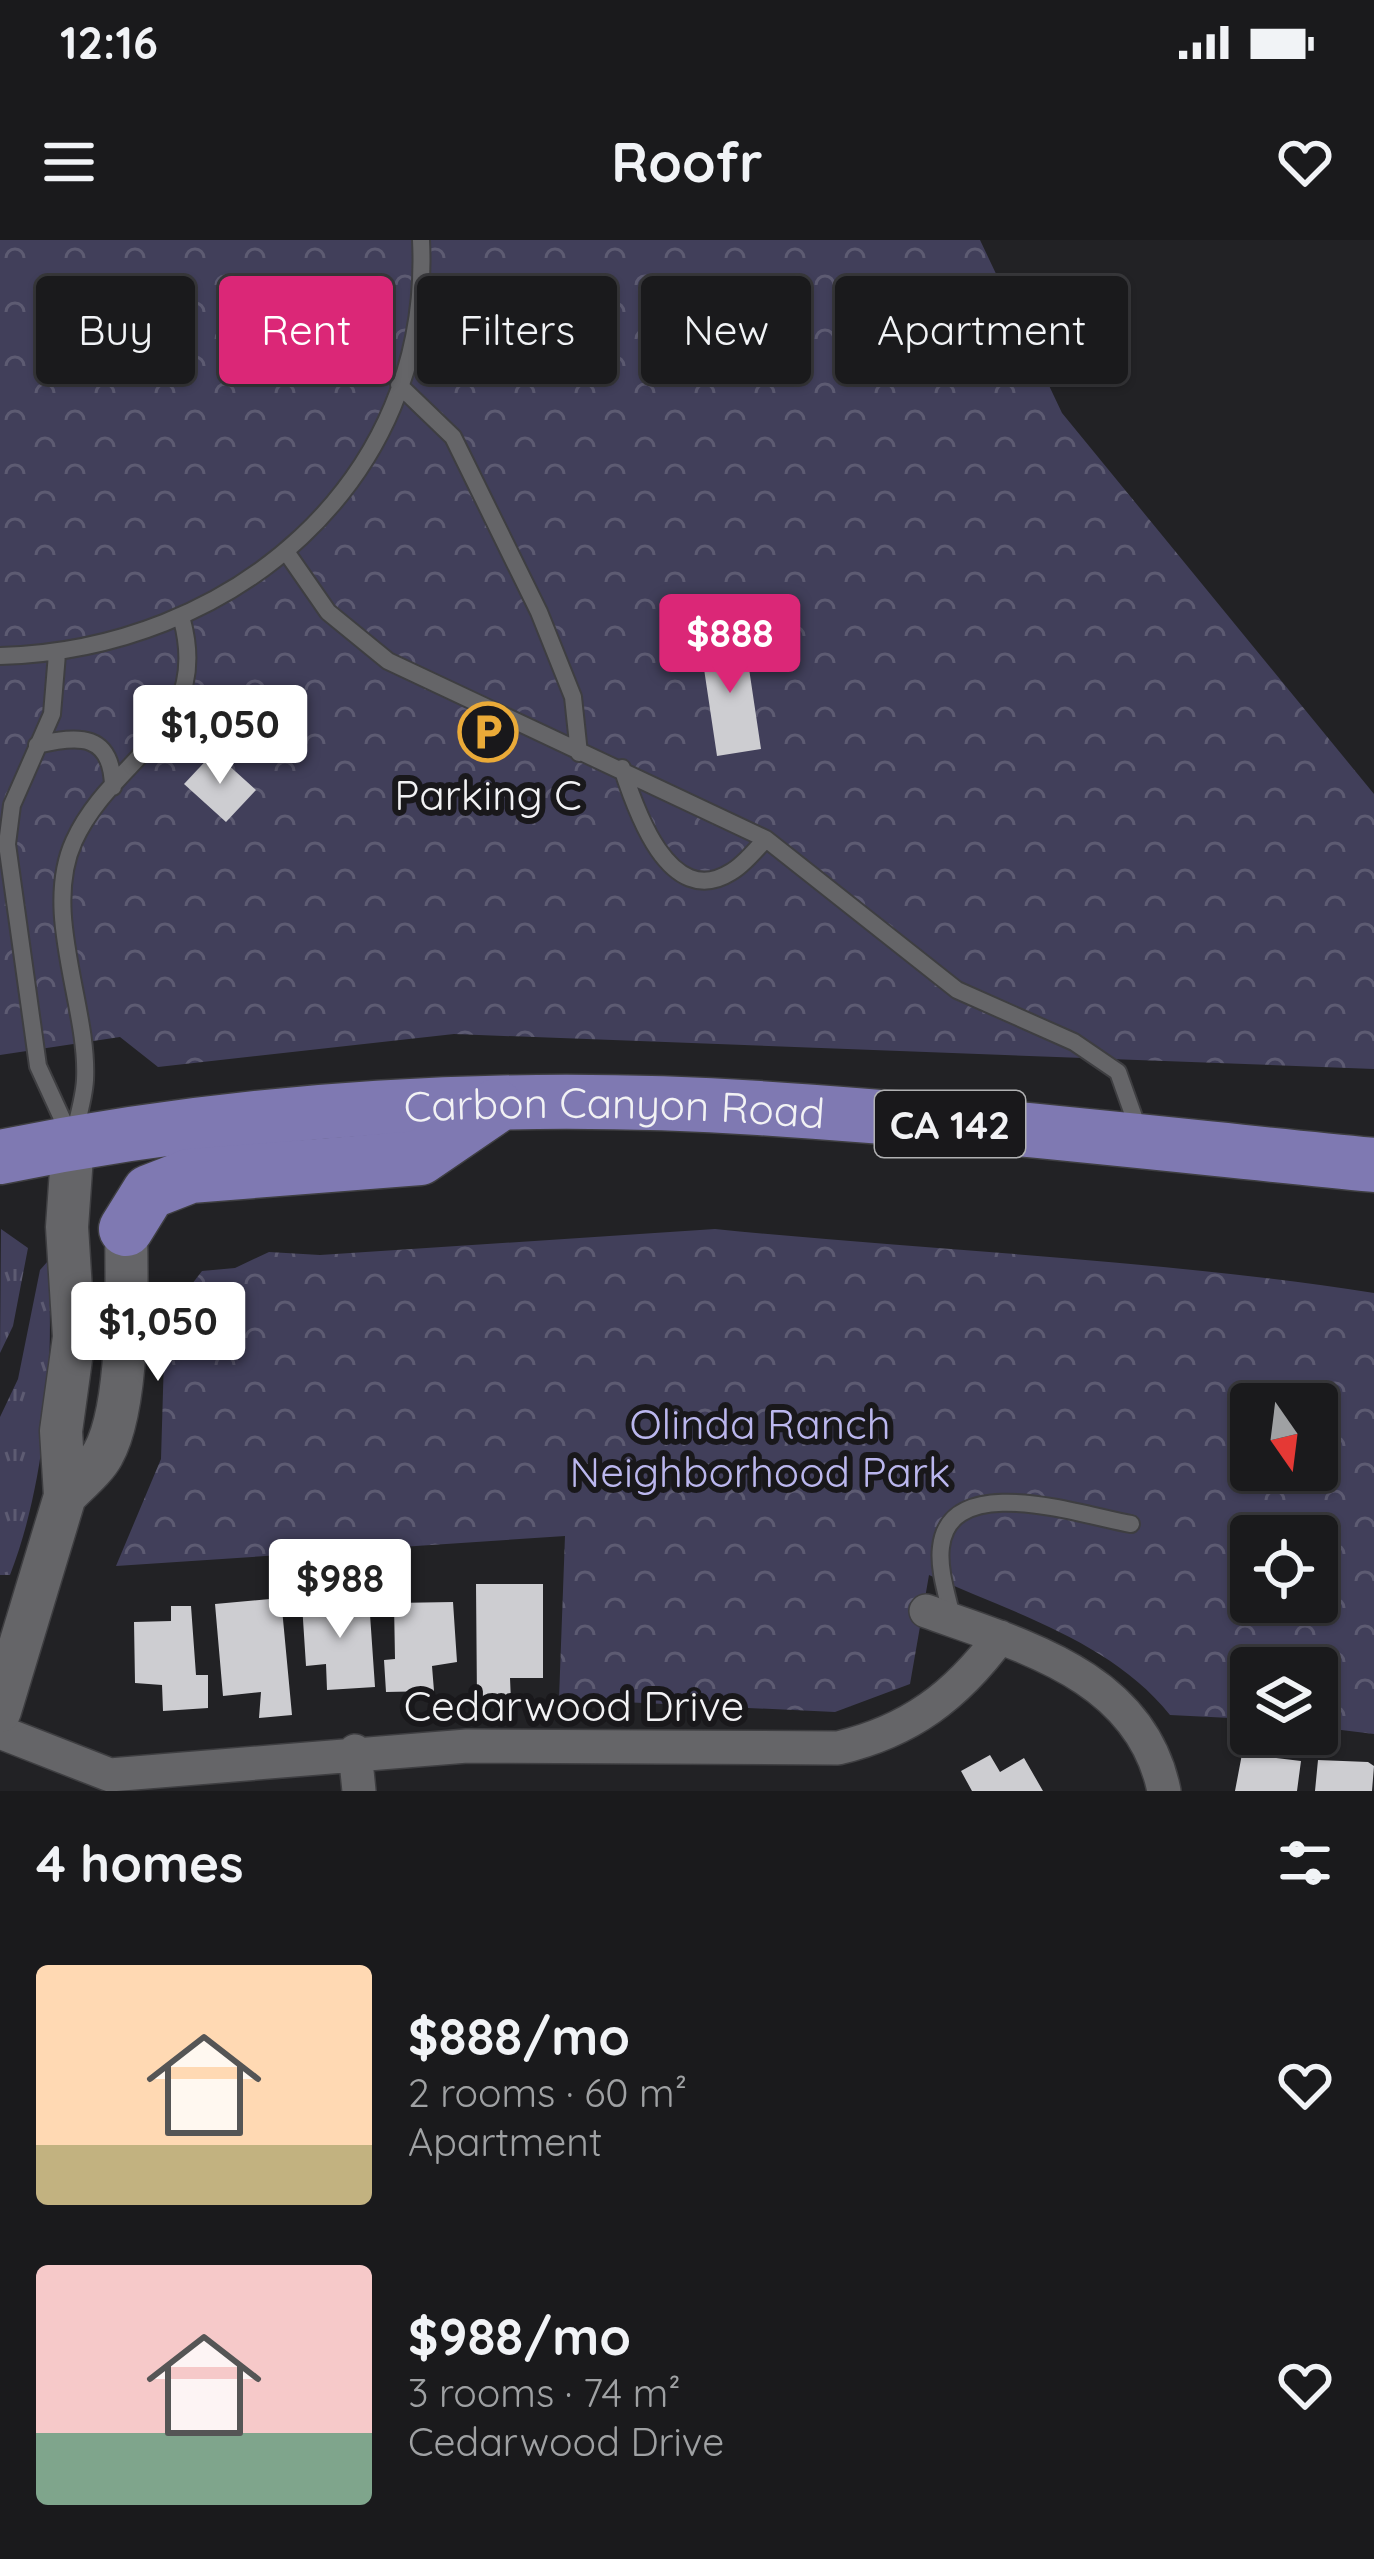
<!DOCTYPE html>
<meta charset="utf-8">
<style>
:root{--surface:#1a1a1c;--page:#272729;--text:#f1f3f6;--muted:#9fa1a3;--line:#38383b;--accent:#db2777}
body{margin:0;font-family:Quicksand,sans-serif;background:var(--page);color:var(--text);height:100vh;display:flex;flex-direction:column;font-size:45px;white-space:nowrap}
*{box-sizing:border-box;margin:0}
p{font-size:39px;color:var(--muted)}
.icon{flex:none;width:66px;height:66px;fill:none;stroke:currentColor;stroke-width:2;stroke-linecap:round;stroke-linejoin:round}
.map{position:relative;height:1551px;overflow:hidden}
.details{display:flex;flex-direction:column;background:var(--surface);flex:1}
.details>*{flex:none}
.banner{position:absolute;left:36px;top:36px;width:1302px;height:108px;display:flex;gap:24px}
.needle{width:78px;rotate:166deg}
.tools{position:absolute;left:1230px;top:1143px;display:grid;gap:24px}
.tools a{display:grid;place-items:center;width:108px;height:108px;border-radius:12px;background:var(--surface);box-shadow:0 3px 9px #0004,0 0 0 3px var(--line);font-size:60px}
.price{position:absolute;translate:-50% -102px;padding:0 27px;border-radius:12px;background:#fff;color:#222;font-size:39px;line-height:78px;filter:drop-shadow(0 3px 6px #0008)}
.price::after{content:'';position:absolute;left:50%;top:72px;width:36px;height:27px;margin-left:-18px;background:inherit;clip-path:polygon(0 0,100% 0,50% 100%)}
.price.selected{background:var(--accent);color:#fff}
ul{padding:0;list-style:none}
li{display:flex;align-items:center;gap:36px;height:300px;padding:0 36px}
li span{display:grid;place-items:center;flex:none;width:336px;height:240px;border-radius:12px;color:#555}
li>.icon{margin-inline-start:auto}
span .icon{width:144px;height:144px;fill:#fffc;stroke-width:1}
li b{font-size:51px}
h2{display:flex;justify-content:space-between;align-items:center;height:144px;padding:0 36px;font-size:51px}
.pill{padding:0 42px;border-radius:12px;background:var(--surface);box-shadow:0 3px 9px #0004,0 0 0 3px var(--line);font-size:42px;line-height:108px}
.pill.selected{background:var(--accent);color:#fff}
.status{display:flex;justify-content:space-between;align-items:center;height:84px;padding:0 60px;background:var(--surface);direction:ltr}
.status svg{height:33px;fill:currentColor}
header{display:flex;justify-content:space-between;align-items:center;height:156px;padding:0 36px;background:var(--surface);font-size:54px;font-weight:800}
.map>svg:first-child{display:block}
.grass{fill:url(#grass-tufts)}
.park{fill:url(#park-crowns);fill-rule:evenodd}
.building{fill:#cdcdd1}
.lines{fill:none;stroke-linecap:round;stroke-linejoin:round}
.service-casing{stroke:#3e3e41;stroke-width:20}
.minor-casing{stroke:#3e3e41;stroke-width:36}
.tertiary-casing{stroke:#3e3e41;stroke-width:45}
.primary-casing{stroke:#3e3e41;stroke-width:57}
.service{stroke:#656568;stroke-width:16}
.minor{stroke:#656568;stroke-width:33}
.tertiary{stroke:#656568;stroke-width:42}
.primary{stroke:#7f79b2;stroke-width:54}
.labels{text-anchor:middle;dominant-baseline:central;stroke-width:12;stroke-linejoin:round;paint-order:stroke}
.shield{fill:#19181b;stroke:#b1b1b3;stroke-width:3}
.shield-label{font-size:39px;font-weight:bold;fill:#f2f2f4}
.poi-label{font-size:42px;fill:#f2f2f4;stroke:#19181b}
.street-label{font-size:42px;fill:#f2f2f4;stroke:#19181b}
.park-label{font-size:42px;fill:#bbb7ee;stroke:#19181b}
</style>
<div class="status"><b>12:16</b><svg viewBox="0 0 49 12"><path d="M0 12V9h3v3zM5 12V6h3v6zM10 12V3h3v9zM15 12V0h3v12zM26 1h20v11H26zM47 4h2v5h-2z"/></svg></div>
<header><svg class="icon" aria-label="menu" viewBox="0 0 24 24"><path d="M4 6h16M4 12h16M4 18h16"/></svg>Roofr<svg class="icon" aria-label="heart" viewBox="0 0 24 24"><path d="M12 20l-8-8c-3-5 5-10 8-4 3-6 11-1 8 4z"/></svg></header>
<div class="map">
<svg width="1374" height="1551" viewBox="0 0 1374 1551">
<defs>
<pattern id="grass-tufts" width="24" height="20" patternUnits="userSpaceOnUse" patternTransform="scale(3)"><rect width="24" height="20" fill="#413f5a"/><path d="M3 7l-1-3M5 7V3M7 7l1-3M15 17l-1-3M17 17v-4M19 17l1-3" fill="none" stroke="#5d5b72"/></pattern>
<pattern id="park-crowns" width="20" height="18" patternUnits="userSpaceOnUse" patternTransform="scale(3)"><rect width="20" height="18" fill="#413f5a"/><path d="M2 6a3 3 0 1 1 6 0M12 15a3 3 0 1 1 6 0" fill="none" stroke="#5d5b72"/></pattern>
</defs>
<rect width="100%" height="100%" fill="#222225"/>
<!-- grass -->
<path class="grass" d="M1,989L28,1008L13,1086L0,1113Z
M48,1021C54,1123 47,1239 10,1335H0V1177L18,1139L40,1030Z"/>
<!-- park -->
<path class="park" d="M0,0H980L1062,173L1374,554V829L454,794L158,827L120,797L0,815Z
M715,989C935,1011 1156,1019 1374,1053V1494L1317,1487V1428H1251V1479L1170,1475C1112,1402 1013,1373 929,1335L910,1444L835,1472L559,1459L565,1296L116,1326L161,1219L166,1050L192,1044L202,1031L235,1028L269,1012L320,1015ZM1251,1164H1317V1230H1251ZM1251,1296H1317V1362H1251Z"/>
<!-- building -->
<path class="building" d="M744,395L761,509L717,516L700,402Z
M214,512L256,550L226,582L184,544Z
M1257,1278L1284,1296H1251V1329L1232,1317Z
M476,1344H543V1438H510L511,1462H477Z
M344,1346L345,1361L369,1360L375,1447L327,1450L326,1424L306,1426L302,1364L331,1362L330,1347Z
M281,1358L292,1475L259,1478L261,1452L223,1456L215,1364Z
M453,1362L457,1422L432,1426L434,1451L386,1452L384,1420L395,1419L394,1363Z
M171,1366H191L196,1435H208V1468L163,1471L162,1445L135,1443L134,1382L171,1381Z
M1242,1514L1301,1521L1297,1551H1235Z
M990,1515L1000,1532L1024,1518L1043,1551H972L961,1531Z
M1318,1520L1368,1522L1374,1526L1372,1551H1315Z"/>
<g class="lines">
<!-- service casing -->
<g class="service-casing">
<path id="service" d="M399,145L453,197L539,372L573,457L579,513
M287,313L328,372L388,421L766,599L957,750L1074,802L1118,832L1139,891
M57,414L52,474L12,565L7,604L38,826L71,898
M0,416C230,410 433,243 421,0
M37,505C79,495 112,493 113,547
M622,528C635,568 669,671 731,632C744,625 756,609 766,599
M74,894C78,877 84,858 85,840C89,767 41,673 74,601C112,517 212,491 182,380
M953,1381C948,1358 938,1330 941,1307C950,1229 1084,1276 1131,1284"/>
</g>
<!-- minor casing -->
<g class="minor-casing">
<path id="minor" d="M926,1371C1023,1406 1141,1436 1164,1551
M0,1492L110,1535L467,1506L838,1508C910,1491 956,1456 1000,1397
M355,1511L359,1551"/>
</g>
<!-- tertiary casing -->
<g class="tertiary-casing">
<path id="tertiary" d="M65,1256C77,1243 95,1229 103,1214C130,1166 127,1044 126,989
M0,1471L65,1256L61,1191L74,1097L67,987L73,902"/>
</g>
<!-- primary casing -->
<g class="primary-casing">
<g id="primary">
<path id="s1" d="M0,917C247,867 508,852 759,868C964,881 1169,905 1374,925"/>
<path d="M126,989L149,952L190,936L420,918L496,866"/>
</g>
</g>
<!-- service -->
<use href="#service" class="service"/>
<!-- minor -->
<use href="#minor" class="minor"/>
<!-- tertiary -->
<use href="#tertiary" class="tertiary"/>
<!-- primary -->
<use href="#primary" class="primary"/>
</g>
<!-- icons -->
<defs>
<g id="parking-ring" transform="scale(3)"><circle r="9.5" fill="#19181b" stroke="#eaaa38" stroke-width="1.5"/><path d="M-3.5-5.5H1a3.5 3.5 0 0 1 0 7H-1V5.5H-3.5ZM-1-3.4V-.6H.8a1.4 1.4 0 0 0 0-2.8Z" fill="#eaaa38"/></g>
</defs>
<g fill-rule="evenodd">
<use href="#parking-ring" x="488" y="492"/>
</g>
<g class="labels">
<!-- shield labels -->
<rect class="shield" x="875" y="851" width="150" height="66" rx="9"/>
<g class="shield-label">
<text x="950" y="884">CA 142</text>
</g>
<!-- poi labels -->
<g class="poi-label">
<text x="488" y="554">Parking C</text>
</g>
<!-- street labels -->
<g class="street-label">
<text stroke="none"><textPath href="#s1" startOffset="618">Carbon Canyon Road</textPath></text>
<text x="574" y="1465">Cedarwood Drive</text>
</g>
<!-- park labels -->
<g class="park-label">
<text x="760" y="1183">Olinda Ranch<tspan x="760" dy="48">Neighborhood Park</tspan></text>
</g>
</g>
</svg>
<div class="tools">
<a><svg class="needle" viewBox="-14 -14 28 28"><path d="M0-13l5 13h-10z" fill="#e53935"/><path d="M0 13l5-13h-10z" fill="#9fa1a3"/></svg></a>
<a><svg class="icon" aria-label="locate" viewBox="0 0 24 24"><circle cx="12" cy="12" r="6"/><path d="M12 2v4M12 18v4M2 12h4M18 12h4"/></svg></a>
<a><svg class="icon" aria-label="layers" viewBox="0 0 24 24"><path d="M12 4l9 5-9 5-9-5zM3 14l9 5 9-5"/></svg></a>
</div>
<b class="price selected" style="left:730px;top:456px">$888</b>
<b class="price" style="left:220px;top:547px">$1,050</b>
<b class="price" style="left:158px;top:1144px">$1,050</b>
<b class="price" style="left:340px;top:1401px">$988</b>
<div class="banner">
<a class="pill">Buy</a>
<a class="pill selected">Rent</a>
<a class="pill">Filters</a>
<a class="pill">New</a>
<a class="pill">Apartment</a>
</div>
</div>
<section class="details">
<h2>4 homes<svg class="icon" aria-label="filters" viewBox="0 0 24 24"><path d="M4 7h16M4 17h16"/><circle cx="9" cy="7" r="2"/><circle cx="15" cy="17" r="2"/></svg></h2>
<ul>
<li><span style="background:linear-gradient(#ffd9b3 75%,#c2b280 0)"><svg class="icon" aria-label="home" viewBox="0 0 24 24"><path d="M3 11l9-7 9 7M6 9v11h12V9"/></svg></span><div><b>$888/mo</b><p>2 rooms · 60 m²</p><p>Apartment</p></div><svg class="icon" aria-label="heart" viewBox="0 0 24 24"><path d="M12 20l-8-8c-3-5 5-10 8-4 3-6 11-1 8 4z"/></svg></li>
<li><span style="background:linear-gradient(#f6c9c9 70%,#7fa58c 0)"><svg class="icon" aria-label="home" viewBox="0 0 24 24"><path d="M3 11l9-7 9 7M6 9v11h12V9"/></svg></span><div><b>$988/mo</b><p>3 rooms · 74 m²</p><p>Cedarwood Drive</p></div><svg class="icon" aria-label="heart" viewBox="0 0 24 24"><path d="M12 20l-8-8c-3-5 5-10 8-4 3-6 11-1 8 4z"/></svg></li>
</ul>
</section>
